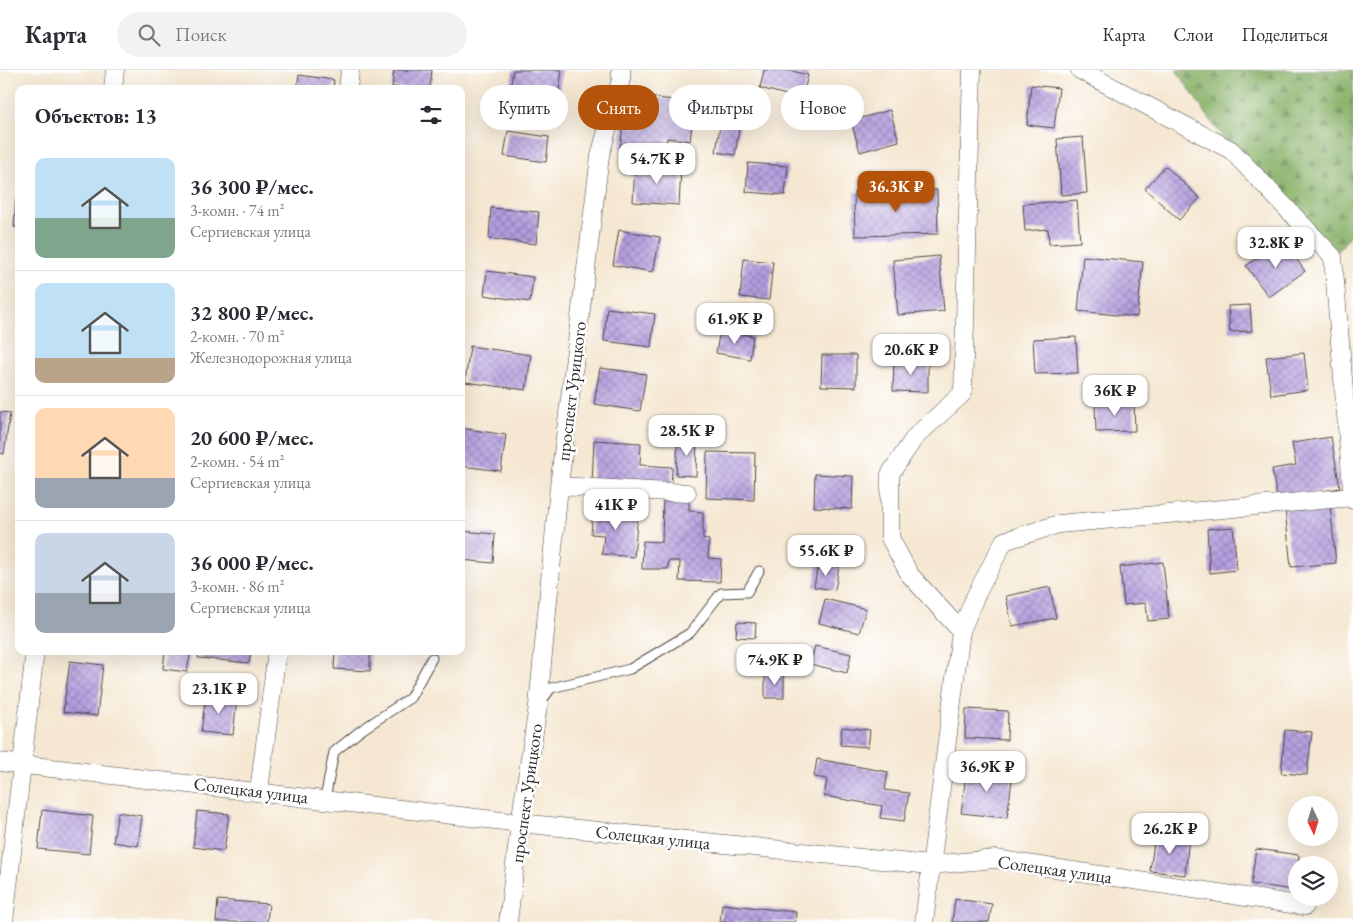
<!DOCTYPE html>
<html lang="ru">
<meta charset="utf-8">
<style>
:root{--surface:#fff;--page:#f2f2f3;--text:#2b2b33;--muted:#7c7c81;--line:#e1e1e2;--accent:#b45309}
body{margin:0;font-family:"EB Garamond",serif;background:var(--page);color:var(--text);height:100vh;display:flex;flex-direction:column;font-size:19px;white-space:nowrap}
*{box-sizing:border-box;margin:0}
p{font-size:16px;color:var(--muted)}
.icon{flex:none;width:28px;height:28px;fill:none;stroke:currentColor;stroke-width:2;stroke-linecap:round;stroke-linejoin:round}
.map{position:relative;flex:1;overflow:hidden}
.panel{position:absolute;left:15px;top:15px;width:450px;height:570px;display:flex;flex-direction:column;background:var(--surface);border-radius:10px;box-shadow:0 5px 20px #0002}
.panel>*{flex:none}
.hud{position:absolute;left:480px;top:15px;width:475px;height:45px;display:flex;gap:10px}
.needle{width:32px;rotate:176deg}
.tools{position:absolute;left:1288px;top:726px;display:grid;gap:10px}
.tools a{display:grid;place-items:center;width:50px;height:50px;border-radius:50%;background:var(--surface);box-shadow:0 5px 20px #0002;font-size:25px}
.price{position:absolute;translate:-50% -42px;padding:0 11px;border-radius:10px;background:#fff;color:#222;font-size:16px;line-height:32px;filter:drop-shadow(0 1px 2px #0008)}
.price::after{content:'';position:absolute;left:50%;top:30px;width:15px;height:11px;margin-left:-8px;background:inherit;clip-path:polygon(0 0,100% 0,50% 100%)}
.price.on{background:var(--accent);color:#fff}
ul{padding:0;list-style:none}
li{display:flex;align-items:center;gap:15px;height:125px;padding:0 20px}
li+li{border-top:1px solid var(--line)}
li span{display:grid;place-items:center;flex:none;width:140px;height:100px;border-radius:10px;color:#555}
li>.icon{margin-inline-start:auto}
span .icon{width:60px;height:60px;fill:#fffc;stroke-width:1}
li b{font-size:21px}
h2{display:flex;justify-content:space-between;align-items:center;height:60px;padding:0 20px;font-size:21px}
.chip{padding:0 18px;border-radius:22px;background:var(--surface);box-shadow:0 5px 20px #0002;font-size:18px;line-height:45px}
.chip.on{background:var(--accent);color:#fff}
header{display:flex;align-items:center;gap:30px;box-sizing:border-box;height:70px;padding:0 25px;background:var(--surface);border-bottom:1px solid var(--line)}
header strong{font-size:24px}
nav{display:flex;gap:28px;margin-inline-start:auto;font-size:18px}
.search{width:350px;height:45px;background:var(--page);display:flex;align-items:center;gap:12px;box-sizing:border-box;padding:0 18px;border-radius:28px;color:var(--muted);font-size:19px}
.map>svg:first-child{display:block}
.forest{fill:url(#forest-firs);stroke:#5a6e4a}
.building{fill:url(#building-cross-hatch)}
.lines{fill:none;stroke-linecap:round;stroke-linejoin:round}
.lane-casing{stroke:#494744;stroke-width:11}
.street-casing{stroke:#494744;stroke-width:19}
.lane{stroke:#fff;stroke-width:9}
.street{stroke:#fff;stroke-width:18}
.labels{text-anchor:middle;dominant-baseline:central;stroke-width:5;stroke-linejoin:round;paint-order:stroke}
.street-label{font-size:18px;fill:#2b2b2b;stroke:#fff}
</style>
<header>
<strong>Карта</strong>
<div class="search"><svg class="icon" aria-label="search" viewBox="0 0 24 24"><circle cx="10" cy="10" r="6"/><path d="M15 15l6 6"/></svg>Поиск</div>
<nav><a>Карта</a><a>Слои</a><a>Поделиться</a></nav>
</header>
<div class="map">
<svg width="1353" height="852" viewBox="0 0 1353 852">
<defs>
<pattern id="forest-firs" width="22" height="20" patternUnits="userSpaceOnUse" patternTransform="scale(1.25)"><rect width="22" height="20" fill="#88b168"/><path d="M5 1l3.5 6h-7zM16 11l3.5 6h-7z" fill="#6f9056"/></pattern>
<pattern id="building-cross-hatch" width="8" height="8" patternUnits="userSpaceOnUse" patternTransform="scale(1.25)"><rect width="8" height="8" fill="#b49ddf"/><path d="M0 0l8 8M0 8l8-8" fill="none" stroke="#9380b5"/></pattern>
</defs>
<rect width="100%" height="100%" fill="#fff"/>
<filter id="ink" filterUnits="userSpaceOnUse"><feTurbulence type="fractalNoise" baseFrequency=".02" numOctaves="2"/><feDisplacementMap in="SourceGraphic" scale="10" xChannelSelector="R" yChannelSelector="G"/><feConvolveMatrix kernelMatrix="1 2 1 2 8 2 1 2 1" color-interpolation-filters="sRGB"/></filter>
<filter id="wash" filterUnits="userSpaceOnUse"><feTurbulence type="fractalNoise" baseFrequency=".0096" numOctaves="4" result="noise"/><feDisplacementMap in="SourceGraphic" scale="20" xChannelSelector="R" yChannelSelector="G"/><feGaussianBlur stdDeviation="1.12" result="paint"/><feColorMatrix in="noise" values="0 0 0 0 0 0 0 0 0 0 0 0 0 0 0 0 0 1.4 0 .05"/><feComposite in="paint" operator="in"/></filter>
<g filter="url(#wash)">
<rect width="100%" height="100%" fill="#f5e7d1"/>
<!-- forest -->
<path class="forest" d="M1176,0H1353V162L1333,187L1231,80Z"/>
<g id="blocks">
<!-- building -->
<path class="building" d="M394,0H432L430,19L392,17Z
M513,0H562L557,36L509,29Z
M764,0H788L808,5L802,29L760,18Z
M299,5L334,10L333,19H297Z
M29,15L48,18V19H29Z
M1031,15L1059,18L1054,58L1027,55Z
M643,26L695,33L690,71L667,68L665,84L620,78L623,56L639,57Z
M724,30L743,33L735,85L716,82Z
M890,40L899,71L860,82L851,51Z
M508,61L549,67L546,92L504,86Z
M1083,67L1087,123L1061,125L1057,69Z
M748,93L788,96L785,125L746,122Z
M635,95L681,99L679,135L633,132Z
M1165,96L1200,128L1179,150L1145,119Z
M937,120L938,164L855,166L854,122Z
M16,127H19V157H14Z
M1077,130L1080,172L1049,174L1048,159L1025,161L1023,134Z
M491,138L539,142L536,174L489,169Z
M619,160L660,167L653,202L613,195Z
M1282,170L1305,201L1269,227L1246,196Z
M939,186L944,241L898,245L893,190Z
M1083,186L1143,192L1137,247L1078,241Z
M744,189L773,192L769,230L740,227Z
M487,201L533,207L530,232L484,225Z
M1250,235L1252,261L1230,262L1228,236Z
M607,238L655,244L651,277L604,271Z
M720,260L753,266L750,289L716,283Z
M1076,267L1078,303L1035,304L1033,269Z
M470,276L531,285L526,320L465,312Z
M1304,283L1308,320L1271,325L1266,287Z
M822,285H856V317L821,316Z
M894,289L928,290V322L893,321Z
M600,298L646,304L640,341L594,334Z
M1095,333H1134L1135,361L1096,362Z
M0,342L10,343L4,384L0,383Z
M461,358L506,365L501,401L461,396Z
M678,367L697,368L696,406L676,405Z
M1331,367L1340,418L1277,429L1272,399L1296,395L1292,373Z
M594,370L641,373L640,395L672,397L671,419L592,414Z
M707,382L755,383L754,430L706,428Z
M815,404L853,406L852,439L814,437Z
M663,428L689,429V441L703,442V469L709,470L708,488L721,489L720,512L679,511L680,491H668V499H642L643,471L662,472Z
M1330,435L1336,493L1291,497L1285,439Z
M593,439L638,442L634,487L602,484L604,465L591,464Z
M1233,457L1237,500L1210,503L1207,459Z
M461,461L495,464L493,493L461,490Z
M1163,492L1169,549L1148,551L1146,533L1124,535L1120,497Z
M818,493L839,496L835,520L814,517Z
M1050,517L1056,548L1012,556L1006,526Z
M825,529L866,539L859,563L819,553Z
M737,552L756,553L755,568L736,567Z
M815,576L851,584L847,603L810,594Z
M165,581H180L179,584L190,585L187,602L163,599Z
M199,581H251L249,593L198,588Z
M335,581H370V601L334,599Z
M70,591L103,595L97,646L63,642Z
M765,604H784V628H765Z
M206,623L237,628L233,665L201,662Z
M966,639L1008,641L1007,670L965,668Z
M842,657L870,660L868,677L840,675Z
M1285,660L1312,662L1307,705L1281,703Z
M817,689L888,702L885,720L909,723L904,751L880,748L882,736L824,726L827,709L814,707Z
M967,697L1013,702L1007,748L961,743Z
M42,740L93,746L89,784L38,779Z
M197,741L229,744L224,781L193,777Z
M118,742L142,746L138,776L113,772Z
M1155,765L1189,768L1185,805L1150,801Z
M1256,779L1299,785L1298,795H1296L1294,820L1251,814Z
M955,829L992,834L989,852H952Z
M218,830L269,834L267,852H216Z
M722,834L796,842L795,852H720Z"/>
</g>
</g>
<g filter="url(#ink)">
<use href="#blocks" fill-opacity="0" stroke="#494744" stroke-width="1"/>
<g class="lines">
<!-- lane casing -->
<g class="lane-casing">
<path id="lane" d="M541,632L551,618L630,599L690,563L721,523L747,522L759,501
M325,729L334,682L360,661L410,628L432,588"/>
</g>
<!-- street casing -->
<g class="street-casing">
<path id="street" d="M1080,0L1231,80L1333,187L1353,430
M113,19L115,0
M348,19L350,0
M559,416L687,423
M961,561L975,527L1004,471L1059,454L1353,427
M0,692L520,753L930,795L995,789L1305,836
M259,721L277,581
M4,852L35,581
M508,852L520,753L538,636L559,416L600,86L621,9V0
M924,852L961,561L910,505L890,468V404L915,367L963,323L972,0"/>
</g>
<!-- lane -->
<use href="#lane" class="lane"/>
<!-- street -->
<use href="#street" class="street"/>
</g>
</g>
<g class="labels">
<!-- street labels -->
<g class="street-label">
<text transform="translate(571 321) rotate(-83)">проспект Урицкого</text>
<text transform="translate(251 720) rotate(7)">Солецкая улица</text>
<text transform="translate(526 723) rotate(-82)">проспект Урицкого</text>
<text transform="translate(653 767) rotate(6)">Солецкая улица</text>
<text transform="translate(1055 799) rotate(8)">Солецкая улица</text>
</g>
</g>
</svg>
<div class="tools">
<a><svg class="needle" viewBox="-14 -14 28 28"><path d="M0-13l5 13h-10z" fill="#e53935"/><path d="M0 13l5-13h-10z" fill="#7c7c81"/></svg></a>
<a><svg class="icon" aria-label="layers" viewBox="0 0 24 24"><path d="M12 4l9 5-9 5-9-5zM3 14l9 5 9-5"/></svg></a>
</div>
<b class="price" style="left:657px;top:115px">54.7K ₽</b>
<b class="price on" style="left:896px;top:143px">36.3K ₽</b>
<b class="price" style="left:1276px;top:199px">32.8K ₽</b>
<b class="price" style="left:735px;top:275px">61.9K ₽</b>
<b class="price" style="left:911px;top:306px">20.6K ₽</b>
<b class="price" style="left:1115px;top:347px">36K ₽</b>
<b class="price" style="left:687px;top:387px">28.5K ₽</b>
<b class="price" style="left:616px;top:461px">41K ₽</b>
<b class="price" style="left:826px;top:507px">55.6K ₽</b>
<b class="price" style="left:775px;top:616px">74.9K ₽</b>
<b class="price" style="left:219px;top:645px">23.1K ₽</b>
<b class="price" style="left:987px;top:723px">36.9K ₽</b>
<b class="price" style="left:1170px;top:785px">26.2K ₽</b>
<div class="hud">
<a class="chip">Купить</a>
<a class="chip on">Снять</a>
<a class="chip">Фильтры</a>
<a class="chip">Новое</a>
</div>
<section class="panel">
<h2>Объектов: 13<svg class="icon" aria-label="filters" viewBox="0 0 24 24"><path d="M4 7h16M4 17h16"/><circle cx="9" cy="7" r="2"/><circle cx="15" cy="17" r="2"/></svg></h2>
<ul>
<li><span style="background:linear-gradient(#bfe0f5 60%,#7fa58c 0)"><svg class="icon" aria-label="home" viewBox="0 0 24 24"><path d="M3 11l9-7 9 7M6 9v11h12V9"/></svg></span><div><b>36 300 ₽/мес.</b><p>3-комн. · 74 m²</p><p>Сергиевская улица</p></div></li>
<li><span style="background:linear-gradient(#bfe0f5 75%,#b9a48a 0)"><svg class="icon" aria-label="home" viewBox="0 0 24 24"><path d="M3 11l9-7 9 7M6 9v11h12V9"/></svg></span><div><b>32 800 ₽/мес.</b><p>2-комн. · 70 m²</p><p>Железнодорожная улица</p></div></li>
<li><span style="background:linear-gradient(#ffd9b3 70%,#9aa5b1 0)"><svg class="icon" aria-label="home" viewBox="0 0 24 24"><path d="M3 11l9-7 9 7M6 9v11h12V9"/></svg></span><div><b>20 600 ₽/мес.</b><p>2-комн. · 54 m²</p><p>Сергиевская улица</p></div></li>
<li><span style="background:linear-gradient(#c9d6e8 60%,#9aa5b1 0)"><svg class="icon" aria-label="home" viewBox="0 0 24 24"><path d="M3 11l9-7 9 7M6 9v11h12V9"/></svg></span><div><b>36 000 ₽/мес.</b><p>3-комн. · 86 m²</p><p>Сергиевская улица</p></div></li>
</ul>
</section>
</div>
